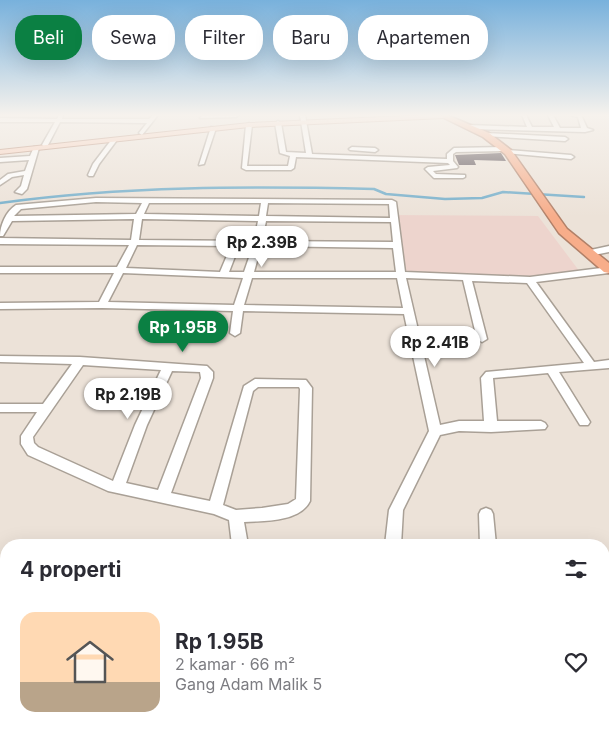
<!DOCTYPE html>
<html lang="id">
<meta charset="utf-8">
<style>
:root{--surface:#fff;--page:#f7f7f7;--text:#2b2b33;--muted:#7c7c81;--accent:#0b8043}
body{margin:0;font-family:Inter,sans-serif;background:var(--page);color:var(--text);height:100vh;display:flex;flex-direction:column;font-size:19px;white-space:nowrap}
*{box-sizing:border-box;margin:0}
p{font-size:16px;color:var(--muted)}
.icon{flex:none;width:28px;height:28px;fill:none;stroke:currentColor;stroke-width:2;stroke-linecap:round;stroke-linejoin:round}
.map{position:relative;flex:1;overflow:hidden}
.details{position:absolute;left:0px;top:539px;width:610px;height:196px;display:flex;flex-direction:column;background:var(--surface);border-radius:20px 20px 0 0;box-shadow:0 5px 20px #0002}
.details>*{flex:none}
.hud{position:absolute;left:15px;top:15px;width:580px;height:45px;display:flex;gap:10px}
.price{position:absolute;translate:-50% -42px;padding:0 11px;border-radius:18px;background:#fff;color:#222;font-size:16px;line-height:32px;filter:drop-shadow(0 1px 2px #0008)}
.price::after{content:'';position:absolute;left:50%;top:30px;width:15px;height:11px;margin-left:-8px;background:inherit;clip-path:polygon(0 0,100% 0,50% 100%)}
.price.selected{background:var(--accent);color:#fff}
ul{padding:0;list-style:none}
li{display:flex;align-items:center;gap:15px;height:125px;padding:0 20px}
li span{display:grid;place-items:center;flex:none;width:140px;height:100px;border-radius:15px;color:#555}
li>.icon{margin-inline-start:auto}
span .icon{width:60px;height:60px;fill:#fffc;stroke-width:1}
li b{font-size:21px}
h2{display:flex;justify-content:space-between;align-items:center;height:60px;padding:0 20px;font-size:21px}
.pill{padding:0 18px;border-radius:20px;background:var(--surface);box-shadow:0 5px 20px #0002;font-size:18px;line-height:45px}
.pill.selected{background:var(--accent);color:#fff}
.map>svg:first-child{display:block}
.commercial{fill:#edd4cd}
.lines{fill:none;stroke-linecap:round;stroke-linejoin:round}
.stream{stroke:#71adca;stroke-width:2.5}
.building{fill:#54494f}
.minor-casing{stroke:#a9a096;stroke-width:3}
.major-casing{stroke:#b18068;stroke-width:2}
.highway-casing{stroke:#b18068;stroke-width:3}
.minor{fill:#fff;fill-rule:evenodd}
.major{fill:#faceb9;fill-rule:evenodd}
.highway{fill:#f7ad8a;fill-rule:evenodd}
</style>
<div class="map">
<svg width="609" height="734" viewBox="0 0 609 734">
<rect width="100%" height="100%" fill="#ece2d8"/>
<!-- commercial -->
<path class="commercial" d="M389,215L538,216L580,272L507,280L405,276Z"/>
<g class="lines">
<!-- stream -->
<path class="stream" d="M0,203C124,186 249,186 374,189L386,194L445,199L482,198L503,192L584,197"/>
</g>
<!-- building -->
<path class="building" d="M501,153L506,161L474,160L476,165H459L455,155Z"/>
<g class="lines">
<!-- minor casing -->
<g class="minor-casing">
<path id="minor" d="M59,115H63L62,119H149L153,115H158L142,135L139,133L147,123L60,122L48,145L45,147L42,145L55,122H0V118L57,119Z
M202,115H239L236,117L200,118Z
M300,115H305L312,154L447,159V154L454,148L503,147L506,149L503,151L456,152L453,154V161L458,167L457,168L433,171L436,174L465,175V177L463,178H434L425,169L428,167L450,165L448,163L296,157L294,168L291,170H246L242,168L246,125L249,123L252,125L247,166H288L290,156L280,153L275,123L278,121L281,123L286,152L306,153Z
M522,115H526L532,127H554L548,115H553L560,128H581L578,117L570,115H581L587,128L593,130L585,132L469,129L466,127L469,125L527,127Z
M211,127L216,128L204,164L199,165Z
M486,133L565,137L568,139L565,141L484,136V134Z
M112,139L117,140L99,164L93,176H89L88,175L93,164Z
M34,147L39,148L27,189L22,194L15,192L21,186L24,175L12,177L0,185V180L8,174L25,171L29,160L0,162V158L30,156Z
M352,147L375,148L378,150L375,152L350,150L349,149Z
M508,150L571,155L574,157L571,159L506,153V151Z
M96,198L392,200L396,202L405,272L530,277L609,267V273L536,282L594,362L609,360V368L559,372L590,422L588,425H580L548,373L493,378L497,421H541L545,423L547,426L545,429L491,432L459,431L440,435L403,510L401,545H385L389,510L429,431L404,314L243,311L240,333L235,336L230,333L233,311L102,308L0,309V303L99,302L114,273H0V267H117L129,245L0,244V238L131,240L134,219L12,221L3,236H0C0,226 6,211 16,205ZM96,202L142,203L136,214L14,216L21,209ZM149,203H261L259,216L144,214ZM268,203L389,204L390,218L266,216ZM142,219L258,221L254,241L139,240ZM266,221L391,222L393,242L262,241ZM137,245L231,246L220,272L126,268ZM239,246H253L244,272H229ZM261,246L393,248L396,272H254ZM123,273L243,278L234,305L108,302ZM252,278H397L403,308L244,305ZM406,278L463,280L477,339L482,342L487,339L472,281L527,283L584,363L486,372L481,378L484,421H459L440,425Z
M609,246V252L589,256L585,253L586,251Z
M0,356L80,357L207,366L213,372V378L171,493L210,501L244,386L255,379L306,380L312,388L310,501C300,522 264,521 244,522L248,545H232L229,520L214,514L108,491L28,455L21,444V436L37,412H0V404H43L72,364L0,362ZM83,365L161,370L135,425L113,481L38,447L34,443L33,437ZM172,371L200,372L201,378L158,490L126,483L147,425ZM258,387H299L300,389L296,499L288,504L262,508L236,510L223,505L253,391Z
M486,508L491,510L493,514L496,545H480L479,514L481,510Z
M604,600H609V616H604Z
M0,616H6V632H0Z
M207,729H227L226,734H206Z
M398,729H418L419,734H399Z
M516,729H536L538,734H518Z"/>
</g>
<!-- major casing -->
<g class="major-casing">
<path id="major" d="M429,115L447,116L444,118L249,127L0,154V150L249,123Z"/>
</g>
<!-- highway casing -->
<g class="highway-casing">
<path id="highway" d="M438,115H447L489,133L511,150L567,229L609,263V273L604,272L559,233L505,154L483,137Z"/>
</g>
<!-- minor -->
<use href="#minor" class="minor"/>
<!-- major -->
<use href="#major" class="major"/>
<!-- highway -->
<use href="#highway" class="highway"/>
</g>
<!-- sky -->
<linearGradient id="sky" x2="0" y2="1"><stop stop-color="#78b1dc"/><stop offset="0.53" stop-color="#f6f2ed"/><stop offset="1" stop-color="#f6f2ed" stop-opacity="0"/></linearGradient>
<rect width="609" height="217" fill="url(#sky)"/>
</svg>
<b class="price" style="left:262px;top:268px">Rp 2.39B</b>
<b class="price selected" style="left:183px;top:353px">Rp 1.95B</b>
<b class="price" style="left:435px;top:368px">Rp 2.41B</b>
<b class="price" style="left:128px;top:420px">Rp 2.19B</b>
<div class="hud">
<a class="pill selected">Beli</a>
<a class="pill">Sewa</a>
<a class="pill">Filter</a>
<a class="pill">Baru</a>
<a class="pill">Apartemen</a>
</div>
<section class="details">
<h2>4 properti<svg class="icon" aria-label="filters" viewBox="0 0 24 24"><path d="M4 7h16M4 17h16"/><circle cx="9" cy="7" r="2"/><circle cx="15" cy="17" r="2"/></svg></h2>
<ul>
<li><span style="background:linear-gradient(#ffd9b3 70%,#b9a48a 0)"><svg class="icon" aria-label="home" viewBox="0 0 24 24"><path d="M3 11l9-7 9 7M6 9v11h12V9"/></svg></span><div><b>Rp 1.95B</b><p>2 kamar · 66 m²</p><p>Gang Adam Malik 5</p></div><svg class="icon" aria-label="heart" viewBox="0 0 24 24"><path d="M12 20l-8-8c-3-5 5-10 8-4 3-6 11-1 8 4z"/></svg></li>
</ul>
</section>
</div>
